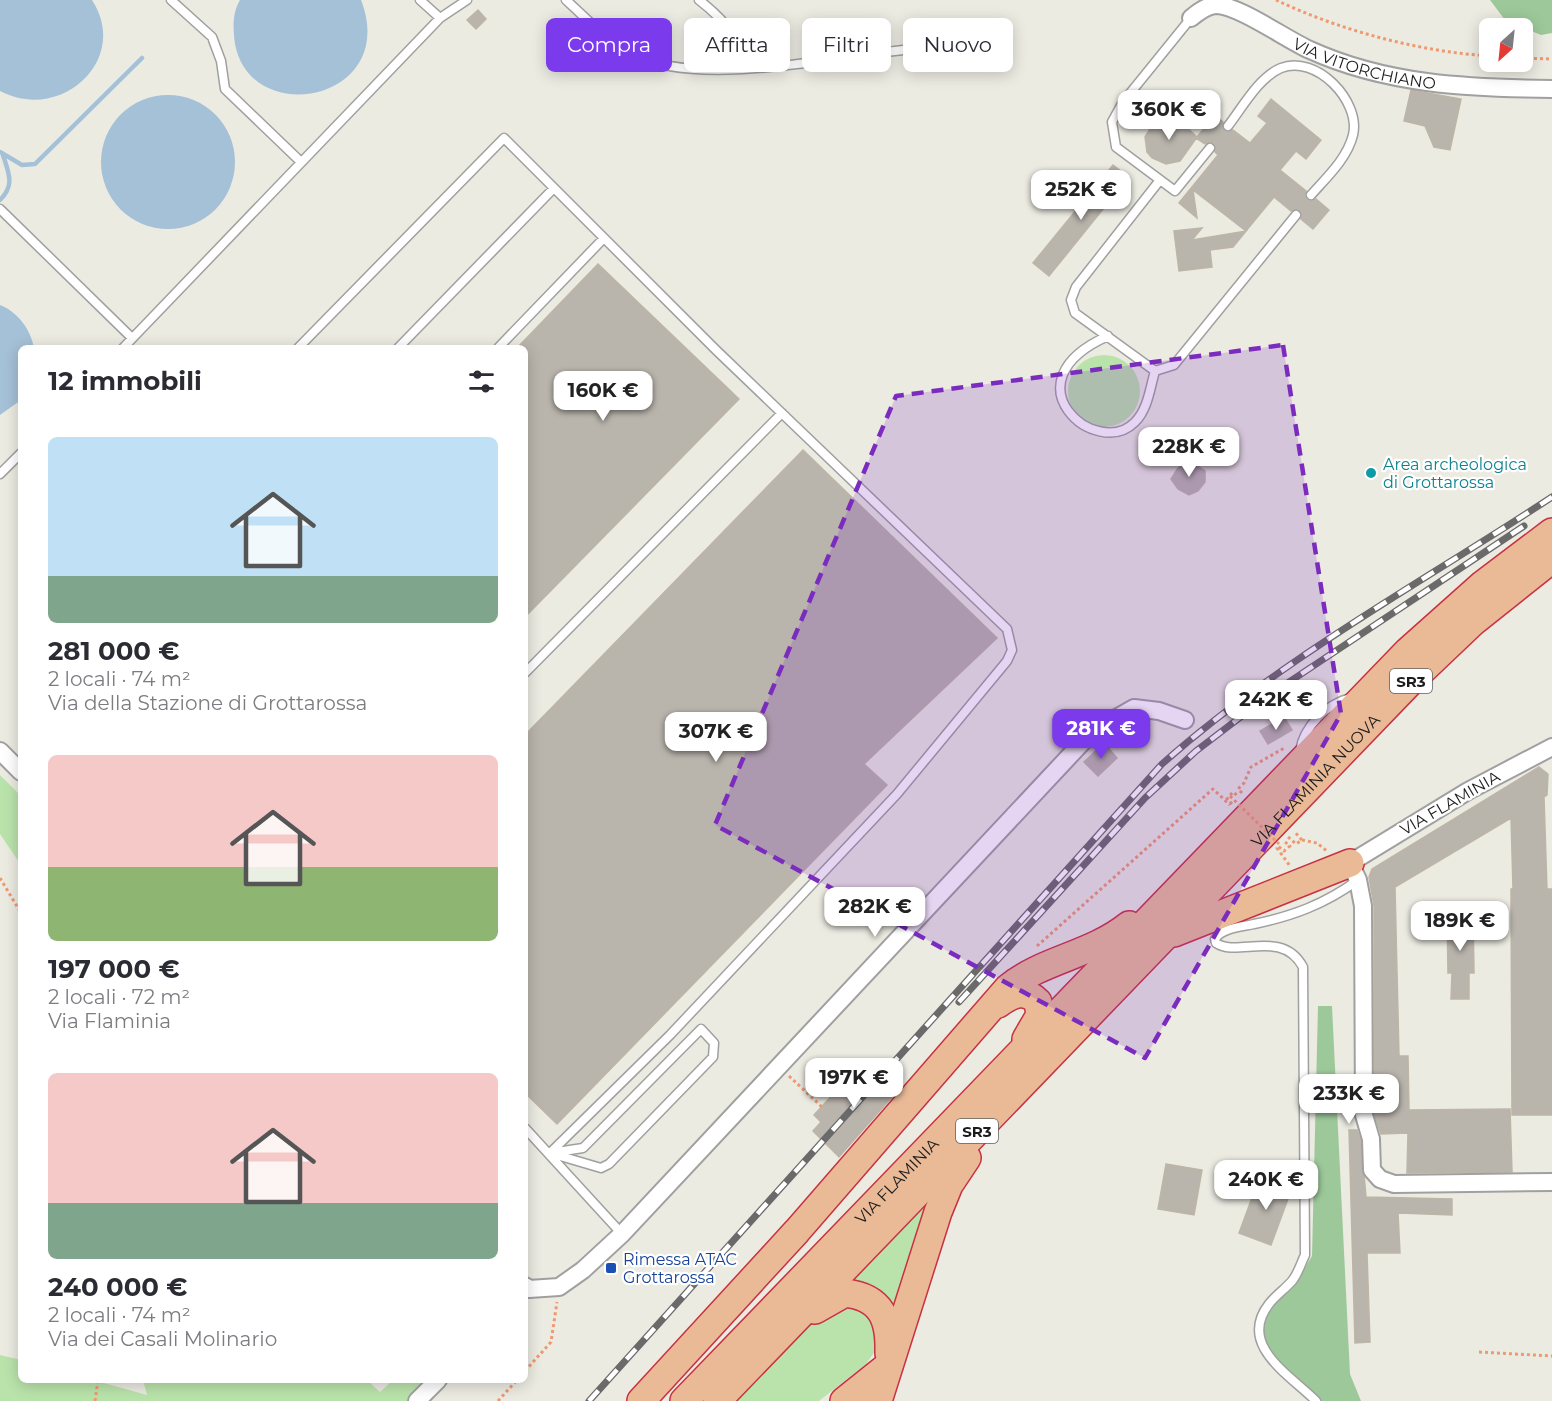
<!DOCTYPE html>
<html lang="it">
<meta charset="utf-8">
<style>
:root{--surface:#fff;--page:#f2f2f3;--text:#2b2b33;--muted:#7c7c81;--accent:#7c3aed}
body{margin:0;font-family:Montserrat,sans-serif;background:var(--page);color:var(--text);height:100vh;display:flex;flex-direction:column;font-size:22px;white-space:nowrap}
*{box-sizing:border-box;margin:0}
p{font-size:20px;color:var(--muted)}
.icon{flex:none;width:33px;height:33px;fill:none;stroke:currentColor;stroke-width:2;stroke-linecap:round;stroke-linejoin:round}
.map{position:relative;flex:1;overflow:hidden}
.panel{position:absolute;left:18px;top:345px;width:510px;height:1038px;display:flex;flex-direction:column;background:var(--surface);border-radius:9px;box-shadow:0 3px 15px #0003}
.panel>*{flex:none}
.banner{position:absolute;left:546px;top:18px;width:570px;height:54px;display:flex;gap:12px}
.needle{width:39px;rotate:207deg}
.tools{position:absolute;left:1479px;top:18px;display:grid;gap:12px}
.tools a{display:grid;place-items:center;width:54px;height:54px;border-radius:9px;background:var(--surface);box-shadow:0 3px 15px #0003;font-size:30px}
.price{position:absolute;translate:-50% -51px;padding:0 14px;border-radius:12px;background:#fff;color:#222;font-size:20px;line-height:39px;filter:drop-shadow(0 2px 3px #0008)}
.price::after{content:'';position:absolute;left:50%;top:36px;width:18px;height:14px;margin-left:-9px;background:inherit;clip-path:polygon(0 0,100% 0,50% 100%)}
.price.active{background:var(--accent);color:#fff}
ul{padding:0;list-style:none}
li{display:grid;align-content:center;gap:12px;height:318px;padding:0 30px}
li span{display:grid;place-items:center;height:186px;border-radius:9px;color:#555}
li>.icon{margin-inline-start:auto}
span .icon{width:108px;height:108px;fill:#fffc;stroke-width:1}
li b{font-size:26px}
h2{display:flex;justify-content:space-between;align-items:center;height:72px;padding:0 30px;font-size:26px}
.tag{padding:0 21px;border-radius:9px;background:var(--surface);box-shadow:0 3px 15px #0003;font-size:21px;line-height:54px}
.tag.active{background:var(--accent);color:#fff}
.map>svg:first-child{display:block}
.grass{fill:#bae3ab}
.forest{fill:#9dc99a}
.water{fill:#a5c1d7}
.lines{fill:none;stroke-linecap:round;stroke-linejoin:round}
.stream{stroke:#a5c1d7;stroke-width:4.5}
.building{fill:#b9b4ac;stroke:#bdb5a6;stroke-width:1.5}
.service-casing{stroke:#a0a0a0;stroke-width:11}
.minor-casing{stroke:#a0a0a0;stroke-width:20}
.trunk-casing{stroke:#c93143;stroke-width:30}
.path{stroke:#ee9971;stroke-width:3;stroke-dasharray:3 3;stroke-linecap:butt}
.service{stroke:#fff;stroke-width:8}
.minor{stroke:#fff;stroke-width:16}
.trunk{stroke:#eaba97;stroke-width:27}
.rail-casing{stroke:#6a6a6a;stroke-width:7}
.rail{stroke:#fff;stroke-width:4.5;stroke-dasharray:14;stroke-linecap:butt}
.path-bridge{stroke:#ee9971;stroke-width:3;stroke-dasharray:3 3;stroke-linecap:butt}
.marked{fill:#7b2cbf;fill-opacity:0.2;stroke:#7b2cbf;stroke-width:4.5;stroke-dasharray:12 8;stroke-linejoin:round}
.culture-dot{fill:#0f9aa8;stroke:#fff;stroke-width:2}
.transit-dot{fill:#1a4fb4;stroke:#fff;stroke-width:2}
.labels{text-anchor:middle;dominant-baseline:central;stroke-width:4.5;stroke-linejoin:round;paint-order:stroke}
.shield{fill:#fff;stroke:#606060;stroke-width:1.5}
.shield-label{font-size:15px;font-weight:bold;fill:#1c1c1c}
.street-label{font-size:16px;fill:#1c1c1c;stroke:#fff}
.culture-label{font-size:16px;fill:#0d838f;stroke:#fff;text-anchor:start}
.transit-label{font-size:16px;fill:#164399;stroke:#fff;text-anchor:start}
</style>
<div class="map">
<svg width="1552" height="1401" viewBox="0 0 1552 1401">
<rect width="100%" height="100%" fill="#ecebe2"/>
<!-- grass -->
<path class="grass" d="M1068 391a36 36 0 1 1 72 0a36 36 0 1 1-72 0Z
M0,775L21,796V865L0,834Z
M930,1193L897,1311C886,1288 870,1283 845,1283Z
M836,1303L871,1310L878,1347L866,1364L819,1401H731L814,1319Z
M0,1355L21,1360V1380H93L147,1395L143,1380H367L380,1392L393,1380H428L408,1401H0Z"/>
<!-- forest -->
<path class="forest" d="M1490,0H1552V33L1541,35L1505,20Z
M1318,1006H1332L1350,1374L1361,1401H1319L1266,1348L1262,1331L1270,1307L1294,1285L1312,1256Z"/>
<!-- water -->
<path class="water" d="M0,0H92C131,60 60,123 0,91Z
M240,0H361C400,100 251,130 235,44C233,30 232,13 240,0Z
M101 162a67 67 0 1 1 134 0a67 67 0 1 1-134 0Z
M0,305C18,312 31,330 34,348H21V400L0,415Z"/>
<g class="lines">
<!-- stream -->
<path class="stream" d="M0,152L22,165L35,164L142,58
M0,200C15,185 9,174 3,155"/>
</g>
<!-- building -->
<path class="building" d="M478,10L486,19L476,29L467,20Z
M1411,90L1461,99L1450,150L1434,147L1425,126L1404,121Z
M1271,99L1321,140L1306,159L1296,151L1280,170L1306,191L1307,200L1316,199L1329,210L1313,229L1301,219L1300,210L1291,211L1274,197L1246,231L1193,190L1197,218L1179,203L1218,155L1215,152L1214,143L1210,142L1205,144L1196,138L1215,115L1223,122L1224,131L1233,130L1250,143L1267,123L1258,116Z
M1167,118L1181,122L1197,137L1180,161L1166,164L1152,158L1147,152L1145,137L1153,124Z
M1113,165L1129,177L1049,276L1033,263Z
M1202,228L1192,240L1246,231L1233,247L1210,250L1212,267L1179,271L1174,231Z
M598,264L739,399L525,617V348H517Z
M803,450L997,638L864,764L887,785L557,1124L525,1093V735Z
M1189,460L1205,471V482L1198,491L1189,495L1178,489L1171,479L1178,468Z
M1284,717L1292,730L1268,744L1260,731Z
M1104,743L1117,758L1098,776L1084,762Z
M1539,767L1548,774L1547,795L1544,797L1547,889H1552V1115H1512L1511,889H1513L1511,818L1395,887L1399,1056H1408L1409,1110L1510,1109L1512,1172L1407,1173L1408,1133L1381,1134L1374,1113V906L1369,877L1372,869Z
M1447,912H1473L1474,973H1469V999H1451L1452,973H1448Z
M871,1062L899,1089L839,1157L813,1131L821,1122L814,1115L836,1091L842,1096Z
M1349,1130H1357L1361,1141L1366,1197L1452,1199V1215L1398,1213L1400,1253H1367L1370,1342L1355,1343Z
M1166,1164L1202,1170L1194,1215L1158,1209Z
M1260,1176L1292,1188L1271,1245L1239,1233Z"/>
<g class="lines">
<!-- service casing -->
<g class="service-casing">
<path id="service" d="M171,0L212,37L221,61L225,89L301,162
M566,0C587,19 608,42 633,55C698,87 831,58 903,50
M699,0C721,17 743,40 747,68
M440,18L467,0
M1191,18L1123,102L1112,122L1116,147L1175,191L1210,148
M1228,126C1242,108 1259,77 1281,68C1316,54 1361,101 1353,135C1347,159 1326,178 1311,195
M1160,180L1076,287L1071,300L1075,313L1155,371L1174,365L1296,215
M0,209L132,338
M1108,336C1004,382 1097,461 1135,422C1148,409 1150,388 1155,371
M123,348L440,18L420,0
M298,348L504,138L716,350L1007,629L1012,650L1007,661L897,794L670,1035L550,1153
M398,348L554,188
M498,348L604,238
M0,474L21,453
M525,673L782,413
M1300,751C1304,726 1327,704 1350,698
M701,1029L714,1043L713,1057L609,1164L601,1168L550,1153L583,1148Z
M525,1128L622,1234
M1316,1401C1290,1375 1237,1345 1269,1304C1276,1295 1285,1289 1292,1281C1298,1274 1301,1263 1305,1255L1303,967C1282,928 1237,958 1216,943L1215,939C1222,928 1241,927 1254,924C1293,916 1325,904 1358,880"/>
</g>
<!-- minor casing -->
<g class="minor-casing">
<g id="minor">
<path id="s1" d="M1191,18C1198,12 1206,6 1215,5C1237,4 1287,40 1310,50C1387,85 1469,88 1552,89"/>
<path d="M1552,747L1468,791L1350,863L1358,880L1363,906L1364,1115L1371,1139L1372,1170L1380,1179L1394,1184L1552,1182"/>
<path d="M0,751L21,772"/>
<path d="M525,1286L529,1289L559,1287L583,1270L622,1234L1092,732L1134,708L1159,711L1185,720"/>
<path d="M417,1401L438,1380"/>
</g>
</g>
<!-- trunk casing -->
<g class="trunk-casing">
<g id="trunk">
<path d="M1174,933L1350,863"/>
<path d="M998,1004C1012,994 1025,988 1038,1002L1040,1015L1026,1039"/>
<path d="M815,1310L845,1293C882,1297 890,1320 889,1353"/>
<path d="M641,1401L797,1231L1008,988C1043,959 1090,956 1129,925"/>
<path id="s2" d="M684,1401L1408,651L1482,585L1552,532"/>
<path id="s3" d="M717,1401L1412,680L1473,622L1552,559"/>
<path d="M844,1401L889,1365"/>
<path d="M878,1401L938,1212L949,1185L967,1158"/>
</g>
</g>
<!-- path -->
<path class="path" d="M1276,0C1339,30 1420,52 1490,56
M1522,58L1552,59
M1242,793L1238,789L1244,783L1251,767L1286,747
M1232,804L1227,799L1233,792L1239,797
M1288,837L1296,844L1302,840L1294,831
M1302,840L1317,843L1328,852
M1285,842L1290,846L1284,851L1278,846L1277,848L1290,866
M0,878L21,913
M1037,946L1213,789L1230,805
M789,1076L822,1107
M1479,1352L1552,1356
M525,1371L551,1342L557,1302
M95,1401L98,1380
M498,1401L517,1380"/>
<!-- service -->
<use href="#service" class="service"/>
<!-- minor -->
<use href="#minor" class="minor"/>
<!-- trunk -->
<use href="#trunk" class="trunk"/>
<!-- rail casing -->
<g class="rail-casing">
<path id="rail" d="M959,1002L1145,798L1196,751L1268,696L1524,526
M589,1401L1162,764C1279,660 1421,583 1552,497"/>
</g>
<!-- rail -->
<use href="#rail" class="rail"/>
<!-- path-bridge -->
<path class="path-bridge" d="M1230,796L1279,844"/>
</g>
<!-- marked area -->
<path class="marked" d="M1283,345L1341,714L1145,1058L715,825L896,396Z"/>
<!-- markers -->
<circle class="culture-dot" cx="1371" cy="473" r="6"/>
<rect class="transit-dot" x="605" y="1262" width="12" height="12" rx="3"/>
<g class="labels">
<!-- shield labels -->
<g class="shield">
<rect x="1390" y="669" width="42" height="24" rx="4.5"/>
<rect x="956" y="1119" width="42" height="24" rx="4.5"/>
</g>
<g class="shield-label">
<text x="1411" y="681">SR3</text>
<text x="977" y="1131">SR3</text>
</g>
<!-- street labels -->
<g class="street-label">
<text stroke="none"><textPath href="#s1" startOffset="190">VIA VITORCHIANO</textPath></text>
<text stroke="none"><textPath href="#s3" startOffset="862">VIA FLAMINIA NUOVA</textPath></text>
<text transform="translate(1450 803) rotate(-30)">VIA FLAMINIA</text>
<text stroke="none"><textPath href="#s2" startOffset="306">VIA FLAMINIA</textPath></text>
</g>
<!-- culture labels -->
<g class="culture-label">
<text x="1383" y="464">Area archeologica<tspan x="1383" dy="18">di Grottarossa</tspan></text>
</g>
<!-- transit labels -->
<g class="transit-label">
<text x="623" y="1259">Rimessa ATAC<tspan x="623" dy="18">Grottarossa</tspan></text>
</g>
</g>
</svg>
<div class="tools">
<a><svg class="needle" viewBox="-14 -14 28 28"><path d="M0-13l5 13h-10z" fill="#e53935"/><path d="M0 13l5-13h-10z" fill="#7c7c81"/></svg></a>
</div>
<b class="price" style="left:1169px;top:141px">360K €</b>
<b class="price" style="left:1081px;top:221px">252K €</b>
<b class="price" style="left:603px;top:422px">160K €</b>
<b class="price" style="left:1189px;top:478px">228K €</b>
<b class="price" style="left:1276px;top:731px">242K €</b>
<b class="price active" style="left:1101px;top:760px">281K €</b>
<b class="price" style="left:716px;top:763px">307K €</b>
<b class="price" style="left:875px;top:938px">282K €</b>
<b class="price" style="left:1460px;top:952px">189K €</b>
<b class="price" style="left:854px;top:1109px">197K €</b>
<b class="price" style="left:1349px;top:1125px">233K €</b>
<b class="price" style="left:1266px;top:1211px">240K €</b>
<div class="banner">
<a class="tag active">Compra</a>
<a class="tag">Affitta</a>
<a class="tag">Filtri</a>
<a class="tag">Nuovo</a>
</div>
<section class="panel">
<h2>12 immobili<svg class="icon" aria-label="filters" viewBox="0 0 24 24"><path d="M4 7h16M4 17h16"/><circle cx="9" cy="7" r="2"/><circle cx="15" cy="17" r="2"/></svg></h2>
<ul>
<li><span style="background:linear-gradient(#bfe0f5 75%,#7fa58c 0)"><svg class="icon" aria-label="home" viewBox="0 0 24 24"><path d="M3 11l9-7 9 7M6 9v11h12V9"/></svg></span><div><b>281 000 €</b><p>2 locali · 74 m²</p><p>Via della Stazione di Grottarossa</p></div></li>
<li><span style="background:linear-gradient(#f6c9c9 60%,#8fb573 0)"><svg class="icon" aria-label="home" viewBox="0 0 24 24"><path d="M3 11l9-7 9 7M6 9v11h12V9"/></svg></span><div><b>197 000 €</b><p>2 locali · 72 m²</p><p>Via Flaminia</p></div></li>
<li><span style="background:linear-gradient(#f6c9c9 70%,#7fa58c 0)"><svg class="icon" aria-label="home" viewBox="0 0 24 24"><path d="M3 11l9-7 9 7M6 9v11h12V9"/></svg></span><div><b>240 000 €</b><p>2 locali · 74 m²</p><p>Via dei Casali Molinario</p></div></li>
</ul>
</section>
</div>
